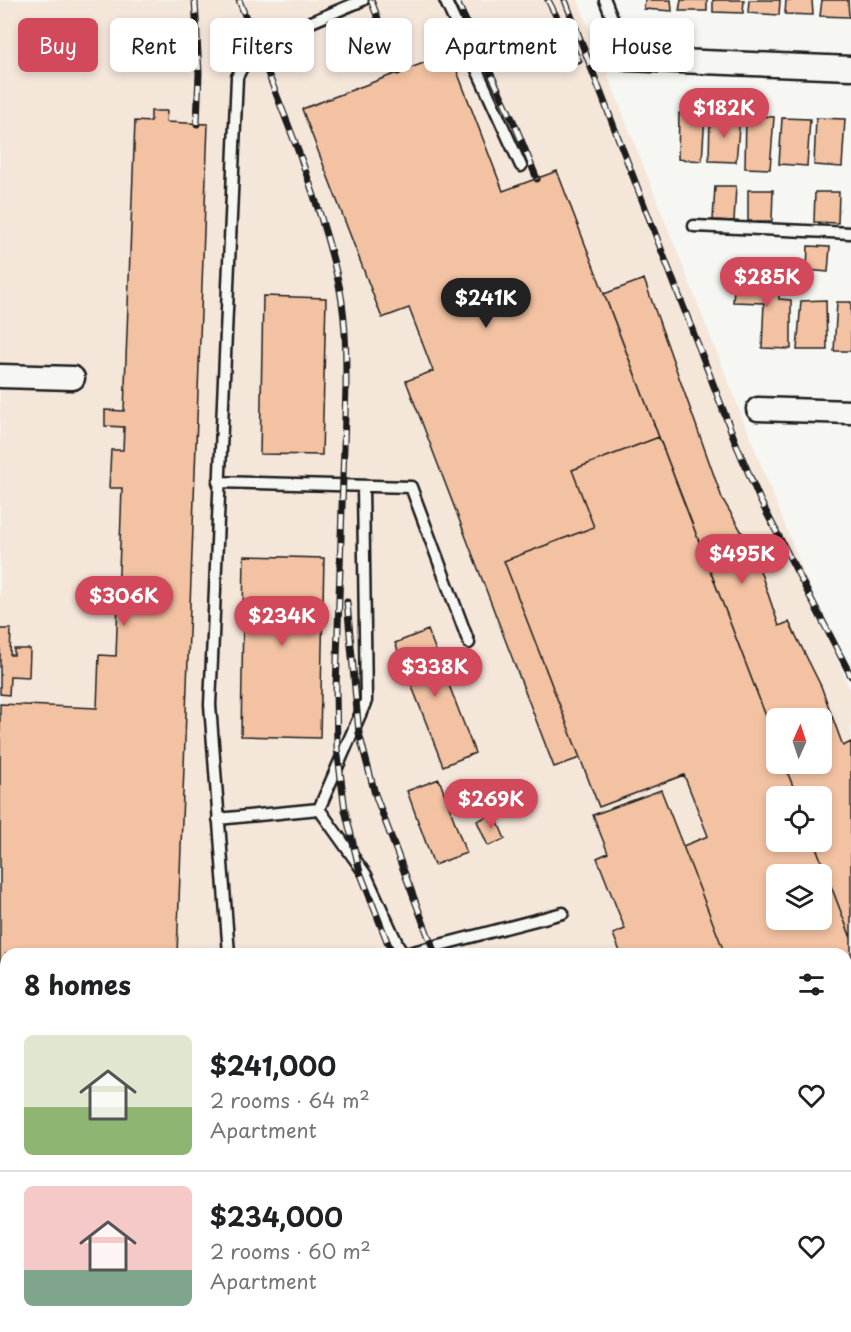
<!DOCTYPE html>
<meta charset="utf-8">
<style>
:root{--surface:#fff;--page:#f6f6f6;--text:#202124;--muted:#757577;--line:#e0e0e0;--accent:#d1495b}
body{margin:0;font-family:"Playpen Sans",sans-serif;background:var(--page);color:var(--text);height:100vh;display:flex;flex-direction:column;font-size:22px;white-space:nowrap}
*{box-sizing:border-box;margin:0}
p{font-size:20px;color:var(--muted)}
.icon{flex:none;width:33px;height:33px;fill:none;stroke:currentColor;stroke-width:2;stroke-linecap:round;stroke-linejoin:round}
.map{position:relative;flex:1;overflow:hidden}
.side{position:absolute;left:0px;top:948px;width:852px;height:384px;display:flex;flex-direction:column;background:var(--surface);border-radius:18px 18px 0 0;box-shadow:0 3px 9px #0003}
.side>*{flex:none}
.guide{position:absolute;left:18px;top:18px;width:816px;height:54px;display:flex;gap:12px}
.needle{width:39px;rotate:3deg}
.fabs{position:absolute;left:766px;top:708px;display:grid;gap:12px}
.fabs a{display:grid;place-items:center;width:66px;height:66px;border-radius:9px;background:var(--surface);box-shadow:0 3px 9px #0003;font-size:30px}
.price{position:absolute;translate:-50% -51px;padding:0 14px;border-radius:21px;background:var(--accent);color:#fff;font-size:20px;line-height:39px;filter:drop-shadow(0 2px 3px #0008)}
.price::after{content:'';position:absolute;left:50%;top:36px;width:18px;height:14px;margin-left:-9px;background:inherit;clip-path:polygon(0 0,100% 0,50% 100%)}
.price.on{background:#222;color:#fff}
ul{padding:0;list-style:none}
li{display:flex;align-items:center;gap:18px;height:150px;padding:0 24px}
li+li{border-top:2px solid var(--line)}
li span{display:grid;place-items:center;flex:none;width:168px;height:120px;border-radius:9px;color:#555}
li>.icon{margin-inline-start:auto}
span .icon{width:72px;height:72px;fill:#fffc;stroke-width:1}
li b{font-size:26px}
h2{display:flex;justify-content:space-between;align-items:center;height:72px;padding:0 24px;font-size:26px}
.pill{padding:0 21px;border-radius:9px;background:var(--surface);box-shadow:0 3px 9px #0003;font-size:21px;line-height:54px}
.pill.on{background:var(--accent);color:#fff}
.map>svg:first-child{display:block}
.built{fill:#f5e6da;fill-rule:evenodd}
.building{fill:#f2c2a2;stroke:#1c1c1c;stroke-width:1.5;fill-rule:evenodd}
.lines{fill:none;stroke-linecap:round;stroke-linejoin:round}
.service-casing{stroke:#1c1c1c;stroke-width:15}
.minor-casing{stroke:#1c1c1c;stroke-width:27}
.service{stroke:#f6f6f2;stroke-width:10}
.minor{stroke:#f6f6f2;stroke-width:22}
.rail-casing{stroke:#1c1c1c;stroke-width:7}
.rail{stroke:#f6f6f2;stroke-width:4.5;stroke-dasharray:14;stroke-linecap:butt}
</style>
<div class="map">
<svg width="851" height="1332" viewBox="0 0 851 1332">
<rect width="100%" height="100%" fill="#f6f6f2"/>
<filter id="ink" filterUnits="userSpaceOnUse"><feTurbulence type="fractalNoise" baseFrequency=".0167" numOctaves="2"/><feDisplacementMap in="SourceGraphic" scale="12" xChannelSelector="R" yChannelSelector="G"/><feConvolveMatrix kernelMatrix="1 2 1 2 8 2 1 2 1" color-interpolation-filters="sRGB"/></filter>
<g filter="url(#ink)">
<!-- built -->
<path class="built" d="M0,0H578L851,693V1332H148V1326H846V954H6V1018H0ZM777,718H822V764H777ZM777,796H822V842H777ZM777,874H822V920H777Z"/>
<!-- building -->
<path class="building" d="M645,0H671L672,11L644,9Z
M681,0H707V11H679Z
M713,0H744L743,13L713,12Z
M749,0H780L779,15L748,13Z
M786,0H812L813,15L785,14Z
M822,0H848L849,17L820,16Z
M450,53L503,191L557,171L659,437L572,470L594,527L504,561L580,758L554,767L406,381L433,371L409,308L382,318L302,109Z
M151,111H167L166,122L208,124L177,954H6V1009L0,1008V704L97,708L99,655L116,656L122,488H109L111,450H123L124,427L105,426V410L124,411L135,121L151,122Z
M679,113L705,114L702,161L678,159Z
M746,115L774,117L770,169L745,168Z
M710,116L740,117L736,162L709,161Z
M782,118L810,119L807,166L779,164Z
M816,118L845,119L842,167L814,165Z
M715,186H736L734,221L713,220Z
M748,190H773L772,221H748Z
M815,192H839L838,223L814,222Z
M808,246L830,247L828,272L807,270Z
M735,275L780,276L779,299L791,300V349L762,348L764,303L733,302Z
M644,279L722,498L754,553L779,626L789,622L821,686L843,746L851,742V938L814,842H822V796H797L784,764H822V718H777V745L604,294Z
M263,296L326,298L322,455L260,454Z
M826,300L827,350H797L801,301Z
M837,302H851V351H834Z
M659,437L777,745V764H784L797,796H777V842H814L851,938V1275L846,1264V954H725L683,846L708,836L684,775L599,807L504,561L594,527L572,470ZM777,874H822V920H777Z
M244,556L324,558L320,738L241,736Z
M0,629H11L10,655H14V649H30L29,677L10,676L9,695L0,694Z
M428,630L475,753L443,766L395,643Z
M439,779L466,853L434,865L407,791Z
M661,790L683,846L725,954H621L613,934L625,929L597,858L608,853L593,815Z
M494,813L505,839L488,846L477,821Z
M846,1293L851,1306V1332H730L728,1326H846Z
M21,1326H79V1332H21Z
M695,1326H722L706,1332H697Z"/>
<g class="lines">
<!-- service casing -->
<g class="service-casing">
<path id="service" d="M445,0L521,166
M605,0L628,59
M694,226L851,233
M218,482L411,487L469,643
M319,809L366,875L402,954
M218,819L319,809L366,701L363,486
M229,954L210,705L237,77L248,56L269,40L363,0
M405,954L563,913
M454,1326L457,1332
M658,1326L660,1332"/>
</g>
<!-- minor casing -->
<g class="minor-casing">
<path id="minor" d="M628,59L851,68
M0,376L73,378
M758,409L851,412
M0,1041H6
M131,1332V1326"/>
</g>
<!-- service -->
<use href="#service" class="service"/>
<!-- minor -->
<use href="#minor" class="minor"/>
<!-- rail casing -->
<g class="rail-casing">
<path id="rail" d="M195,0L199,73L197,124
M239,0C274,91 315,182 337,276C346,312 346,350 346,386L336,689L337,748L345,810L360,872L392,954
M371,0L398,72
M456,0L515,125L537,179
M548,0L579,61
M565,0L737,446L760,500L851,676
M347,602L359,733L375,794L435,954
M536,1326L538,1332
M563,1326L564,1332"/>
</g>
<!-- rail -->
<use href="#rail" class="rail"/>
</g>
</g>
</svg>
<div class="fabs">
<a><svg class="needle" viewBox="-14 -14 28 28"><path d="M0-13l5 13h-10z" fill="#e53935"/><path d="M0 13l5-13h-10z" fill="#757577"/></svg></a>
<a><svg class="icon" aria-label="locate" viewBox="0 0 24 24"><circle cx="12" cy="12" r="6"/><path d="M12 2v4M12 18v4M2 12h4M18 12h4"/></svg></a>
<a><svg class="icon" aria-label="layers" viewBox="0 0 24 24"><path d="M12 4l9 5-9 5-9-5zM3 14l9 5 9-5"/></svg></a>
</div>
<b class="price" style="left:724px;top:139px">$182K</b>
<b class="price" style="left:767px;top:308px">$285K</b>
<b class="price on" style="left:486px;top:329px">$241K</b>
<b class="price" style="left:742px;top:585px">$495K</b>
<b class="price" style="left:124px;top:627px">$306K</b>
<b class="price" style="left:282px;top:647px">$234K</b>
<b class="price" style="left:435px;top:698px">$338K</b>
<b class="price" style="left:491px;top:830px">$269K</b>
<div class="guide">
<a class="pill on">Buy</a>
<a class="pill">Rent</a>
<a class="pill">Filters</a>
<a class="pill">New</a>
<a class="pill">Apartment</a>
<a class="pill">House</a>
</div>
<section class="side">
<h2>8 homes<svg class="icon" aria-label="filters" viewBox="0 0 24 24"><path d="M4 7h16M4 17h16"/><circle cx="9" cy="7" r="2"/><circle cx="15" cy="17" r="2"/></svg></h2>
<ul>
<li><span style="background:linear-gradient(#dfe7d0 60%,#8fb573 0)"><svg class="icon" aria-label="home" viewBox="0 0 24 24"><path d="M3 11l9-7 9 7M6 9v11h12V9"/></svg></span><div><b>$241,000</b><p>2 rooms · 64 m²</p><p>Apartment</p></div><svg class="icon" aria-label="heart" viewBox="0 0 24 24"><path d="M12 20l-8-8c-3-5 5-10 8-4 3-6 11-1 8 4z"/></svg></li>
<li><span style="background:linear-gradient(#f6c9c9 70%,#7fa58c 0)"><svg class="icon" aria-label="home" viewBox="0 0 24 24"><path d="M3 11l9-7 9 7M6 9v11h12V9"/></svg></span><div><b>$234,000</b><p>2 rooms · 60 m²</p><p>Apartment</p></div><svg class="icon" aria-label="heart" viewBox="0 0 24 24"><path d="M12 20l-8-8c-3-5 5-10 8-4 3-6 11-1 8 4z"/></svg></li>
</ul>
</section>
</div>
